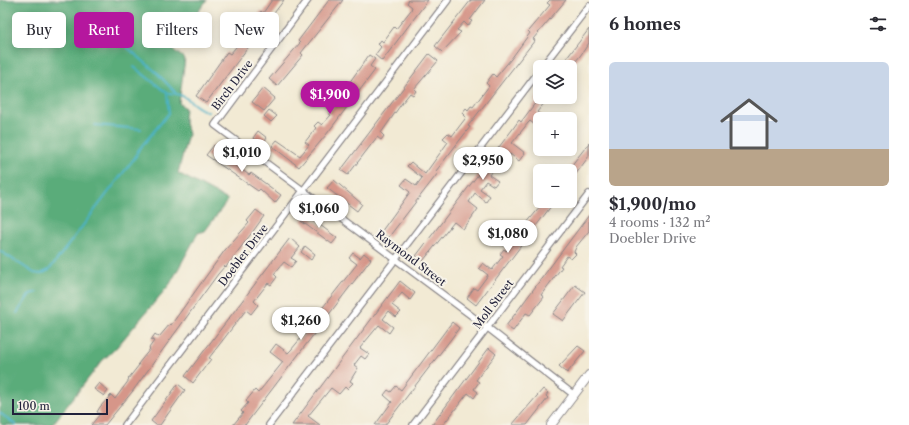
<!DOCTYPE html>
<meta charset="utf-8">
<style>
:root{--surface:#fff;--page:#f2f2f3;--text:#2b2b33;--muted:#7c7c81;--line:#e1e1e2;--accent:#b5179e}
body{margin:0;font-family:"Libre Caslon Text",serif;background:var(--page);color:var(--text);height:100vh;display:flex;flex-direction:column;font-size:15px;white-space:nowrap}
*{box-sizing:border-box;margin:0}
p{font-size:13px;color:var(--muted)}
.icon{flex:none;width:22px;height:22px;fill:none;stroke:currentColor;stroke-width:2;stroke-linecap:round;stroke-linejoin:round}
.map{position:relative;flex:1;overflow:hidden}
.details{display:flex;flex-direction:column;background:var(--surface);width:320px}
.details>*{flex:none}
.guide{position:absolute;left:12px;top:12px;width:380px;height:36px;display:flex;gap:8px}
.buttons{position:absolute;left:533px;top:60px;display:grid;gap:8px}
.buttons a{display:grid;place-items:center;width:44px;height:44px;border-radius:6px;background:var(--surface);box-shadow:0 2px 10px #0003;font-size:20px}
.scale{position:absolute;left:12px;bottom:10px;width:96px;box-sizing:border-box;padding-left:4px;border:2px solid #22223b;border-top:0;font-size:11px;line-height:14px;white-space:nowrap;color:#22223b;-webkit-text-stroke:3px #f7f3e8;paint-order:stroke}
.price{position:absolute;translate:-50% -34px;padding:0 9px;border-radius:14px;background:#fff;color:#222;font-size:13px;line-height:26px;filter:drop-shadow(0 1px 2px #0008)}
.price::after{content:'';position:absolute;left:50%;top:24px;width:12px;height:9px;margin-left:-6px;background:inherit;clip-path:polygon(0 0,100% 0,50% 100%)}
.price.active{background:var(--accent);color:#fff}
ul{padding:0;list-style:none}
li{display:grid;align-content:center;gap:8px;height:212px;padding:0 20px}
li+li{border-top:1px solid var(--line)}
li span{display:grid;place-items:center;height:124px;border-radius:6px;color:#555}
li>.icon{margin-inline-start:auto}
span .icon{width:72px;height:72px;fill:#fffc;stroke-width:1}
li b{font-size:17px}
h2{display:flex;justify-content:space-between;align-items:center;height:48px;padding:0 20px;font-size:17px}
.tag{padding:0 14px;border-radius:6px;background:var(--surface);box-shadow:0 2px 10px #0003;font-size:14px;line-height:36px}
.tag.active{background:var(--accent);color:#fff}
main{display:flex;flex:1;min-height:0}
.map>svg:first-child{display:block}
.forest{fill:#5aac7a;stroke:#3e675a}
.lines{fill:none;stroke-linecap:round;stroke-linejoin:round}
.stream{stroke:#4bb3c9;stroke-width:2}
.building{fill:#d69689}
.minor-casing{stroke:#8a8688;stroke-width:8}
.secondary-casing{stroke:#8a8688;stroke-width:10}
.minor{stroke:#fff;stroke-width:5.5}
.secondary{stroke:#fff;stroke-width:8}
.labels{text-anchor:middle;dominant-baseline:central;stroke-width:4;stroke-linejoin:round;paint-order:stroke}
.street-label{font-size:11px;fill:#22223b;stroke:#f7f3e8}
</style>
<main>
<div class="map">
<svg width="589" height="425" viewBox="0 0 589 425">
<rect width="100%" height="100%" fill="#f7f3e8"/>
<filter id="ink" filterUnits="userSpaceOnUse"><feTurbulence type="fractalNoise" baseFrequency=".025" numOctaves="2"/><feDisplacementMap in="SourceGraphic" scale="8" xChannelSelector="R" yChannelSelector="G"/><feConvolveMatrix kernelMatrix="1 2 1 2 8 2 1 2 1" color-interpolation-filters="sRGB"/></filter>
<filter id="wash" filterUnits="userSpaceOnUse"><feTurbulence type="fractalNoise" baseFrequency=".012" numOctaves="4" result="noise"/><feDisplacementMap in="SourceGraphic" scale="16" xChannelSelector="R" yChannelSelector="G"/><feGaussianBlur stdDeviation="0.9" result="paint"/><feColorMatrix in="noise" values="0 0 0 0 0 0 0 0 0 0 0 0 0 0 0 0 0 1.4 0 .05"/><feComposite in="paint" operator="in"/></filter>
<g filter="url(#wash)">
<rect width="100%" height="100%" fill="#f2ead4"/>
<!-- forest -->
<path class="forest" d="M0,0H207L171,48L185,59L179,103L185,108L184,119L188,134L178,173L228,200L205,231L198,233L170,284L116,348L102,361L52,425H2L0,423Z"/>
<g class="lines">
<!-- stream -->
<path class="stream" d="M128,48L156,72L175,92
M134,67L167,93C188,92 191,107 208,112
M95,125L141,129
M0,251L34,273L41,274L49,270L136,156L137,152L169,113L167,93
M17,313L30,294L37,292
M0,413L16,425"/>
</g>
<g id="blocks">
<!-- building -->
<path class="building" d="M272,0H284L206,103L196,96L227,52L230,54L248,33L239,26L244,20L250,25L261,11L263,13Z
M329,0H343L301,53L303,55L277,86L269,79L300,43L298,41Z
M409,0H428L382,61L375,55L381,47L378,44L381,40L383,42L394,27L396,29L411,10L412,7L407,3Z
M471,0H485L470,20L472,21L468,26L464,22L457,30L461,32L442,52L435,46Z
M550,0H566L533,39L535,40L468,126L470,127L436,171L438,173L388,238L381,232L410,192L401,185L406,179L416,186L422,178L407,166L411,162L425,174L448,142L443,138L448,133L452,136L465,119L466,117L462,113L466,108L468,110L471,106L473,107L489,86L486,83L493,74L496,77L511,59L530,33L528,31L550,5L547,3Z
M589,29V43L580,56L571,67H560Z
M429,54L438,61L414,89L416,91L413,95L410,93L402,103L381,133L384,136L381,140L377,137L348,175L341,170Z
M369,55L375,59L370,66L375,70L326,135L299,167L272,146L277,140L300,156L309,145L305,142L316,128L314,126L318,122L322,125L331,115L328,113L351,85L349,83Z
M263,88L275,98L264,111L252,102Z
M537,97H549L537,112L542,116L535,125L530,121L528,123L512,143L525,153L519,161L510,154L503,163L507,167L503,171L496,166L489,175L498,181L494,186L486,181L480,189L490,196L486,202L475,193L469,202L478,209L468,223L463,229L454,222L423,261L416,256L512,130L519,120L521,122L536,102L534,101Z
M269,110L277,116L271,122L264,116Z
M258,131L267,138L262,145L253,138Z
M589,143V156L570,182V171H567Z
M214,145L237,164L236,165L249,175L251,173L281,195L275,203L260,189L258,191L206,155Z
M334,180L362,204L357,211L327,188Z
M545,201H555L476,305L467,298L474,288L477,290L488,275L479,268L483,263L492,270L503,256L500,254L504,249L506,251L523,230L521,228L525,223L526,224Z
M256,210L264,216L254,230L226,267L225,266L218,274L132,392L105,425H91L100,414L97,412L100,407L111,395L115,399L129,380L128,379L139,365L138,364L150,349L149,348L154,341L151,340L155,334L159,337L170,324L171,325L225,250L249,223L247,221Z
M307,215L337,238L332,244L301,221Z
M589,215V231L576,247L574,252L576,254L571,259L567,256L560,266L562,267L541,295L544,297L530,315L526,313L513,331L506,326Z
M290,238L300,247L291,258L296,261L291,267L284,262L274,274L277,277L271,285L268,283L254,301L258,305L251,314L246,310L209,358L211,359L193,383L185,376Z
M305,246L315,254L311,260L301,252Z
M353,253L360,258L364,253L371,259L248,421L245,425H233L243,413L241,411L248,403L246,401L255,390L258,393L283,362L270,352L276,344L288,353L291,350L306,332L300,327L307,318L312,321L357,264L349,258Z
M400,281L415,293L410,300L402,293L392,305L401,312L396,317L389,311L383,319L393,327L389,333L379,325L360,348L369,354L365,359L361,356L354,365L358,368L350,381L353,383L347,389L345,387L339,394L331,388L308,416L320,425H292Z
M575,285L585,292L563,321L553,314Z
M452,322L459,328L451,339L385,425H375L392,402L384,395L388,390L391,392L396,386L401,390Z
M578,346L585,351L567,373L559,366Z
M489,348L496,354L476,380L479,382L474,389L478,392L474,398L468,393L443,425H432Z
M99,383L108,391L104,396L94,389Z
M178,384L185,390L160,425H156L151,421Z
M543,389L548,393L546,396L548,398L527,425H512Z"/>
</g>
</g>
<g filter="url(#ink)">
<use href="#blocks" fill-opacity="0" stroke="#8a8688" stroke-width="1"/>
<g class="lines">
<!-- minor casing -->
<g class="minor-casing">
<path id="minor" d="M308,0L215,125L488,328L574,395
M542,67L589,6
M125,425L448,0
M269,425L540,70
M413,425L589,194"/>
</g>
<!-- secondary casing -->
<g class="secondary-casing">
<path id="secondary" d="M551,425L589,375"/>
</g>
<!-- minor -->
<use href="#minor" class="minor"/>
<!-- secondary -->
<use href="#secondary" class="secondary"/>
</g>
</g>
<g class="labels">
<!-- street labels -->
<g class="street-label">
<text transform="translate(232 85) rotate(-53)">Birch Drive</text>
<text transform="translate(243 255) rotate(-53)">Doebler Drive</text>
<text transform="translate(411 258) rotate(37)">Raymond Street</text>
<text transform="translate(493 304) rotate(-53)">Moll Street</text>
</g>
</g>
</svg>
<div class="buttons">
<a><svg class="icon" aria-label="layers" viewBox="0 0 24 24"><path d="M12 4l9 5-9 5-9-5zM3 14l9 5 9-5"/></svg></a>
<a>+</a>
<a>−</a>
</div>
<div class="scale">100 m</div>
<b class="price active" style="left:330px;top:115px">$1,900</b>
<b class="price" style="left:242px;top:173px">$1,010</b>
<b class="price" style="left:483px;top:181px">$2,950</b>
<b class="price" style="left:319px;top:229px">$1,060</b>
<b class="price" style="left:508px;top:254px">$1,080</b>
<b class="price" style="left:301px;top:341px">$1,260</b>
<div class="guide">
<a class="tag">Buy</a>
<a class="tag active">Rent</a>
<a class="tag">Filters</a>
<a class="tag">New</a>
</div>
</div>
<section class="details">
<h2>6 homes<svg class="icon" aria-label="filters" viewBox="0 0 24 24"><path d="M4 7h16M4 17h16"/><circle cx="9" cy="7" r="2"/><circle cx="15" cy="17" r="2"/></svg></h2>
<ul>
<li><span style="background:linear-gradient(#c9d6e8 70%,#b9a48a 0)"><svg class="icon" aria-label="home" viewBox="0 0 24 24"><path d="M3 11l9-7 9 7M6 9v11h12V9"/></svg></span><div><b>$1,900/mo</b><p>4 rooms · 132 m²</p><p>Doebler Drive</p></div></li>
</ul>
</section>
</main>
